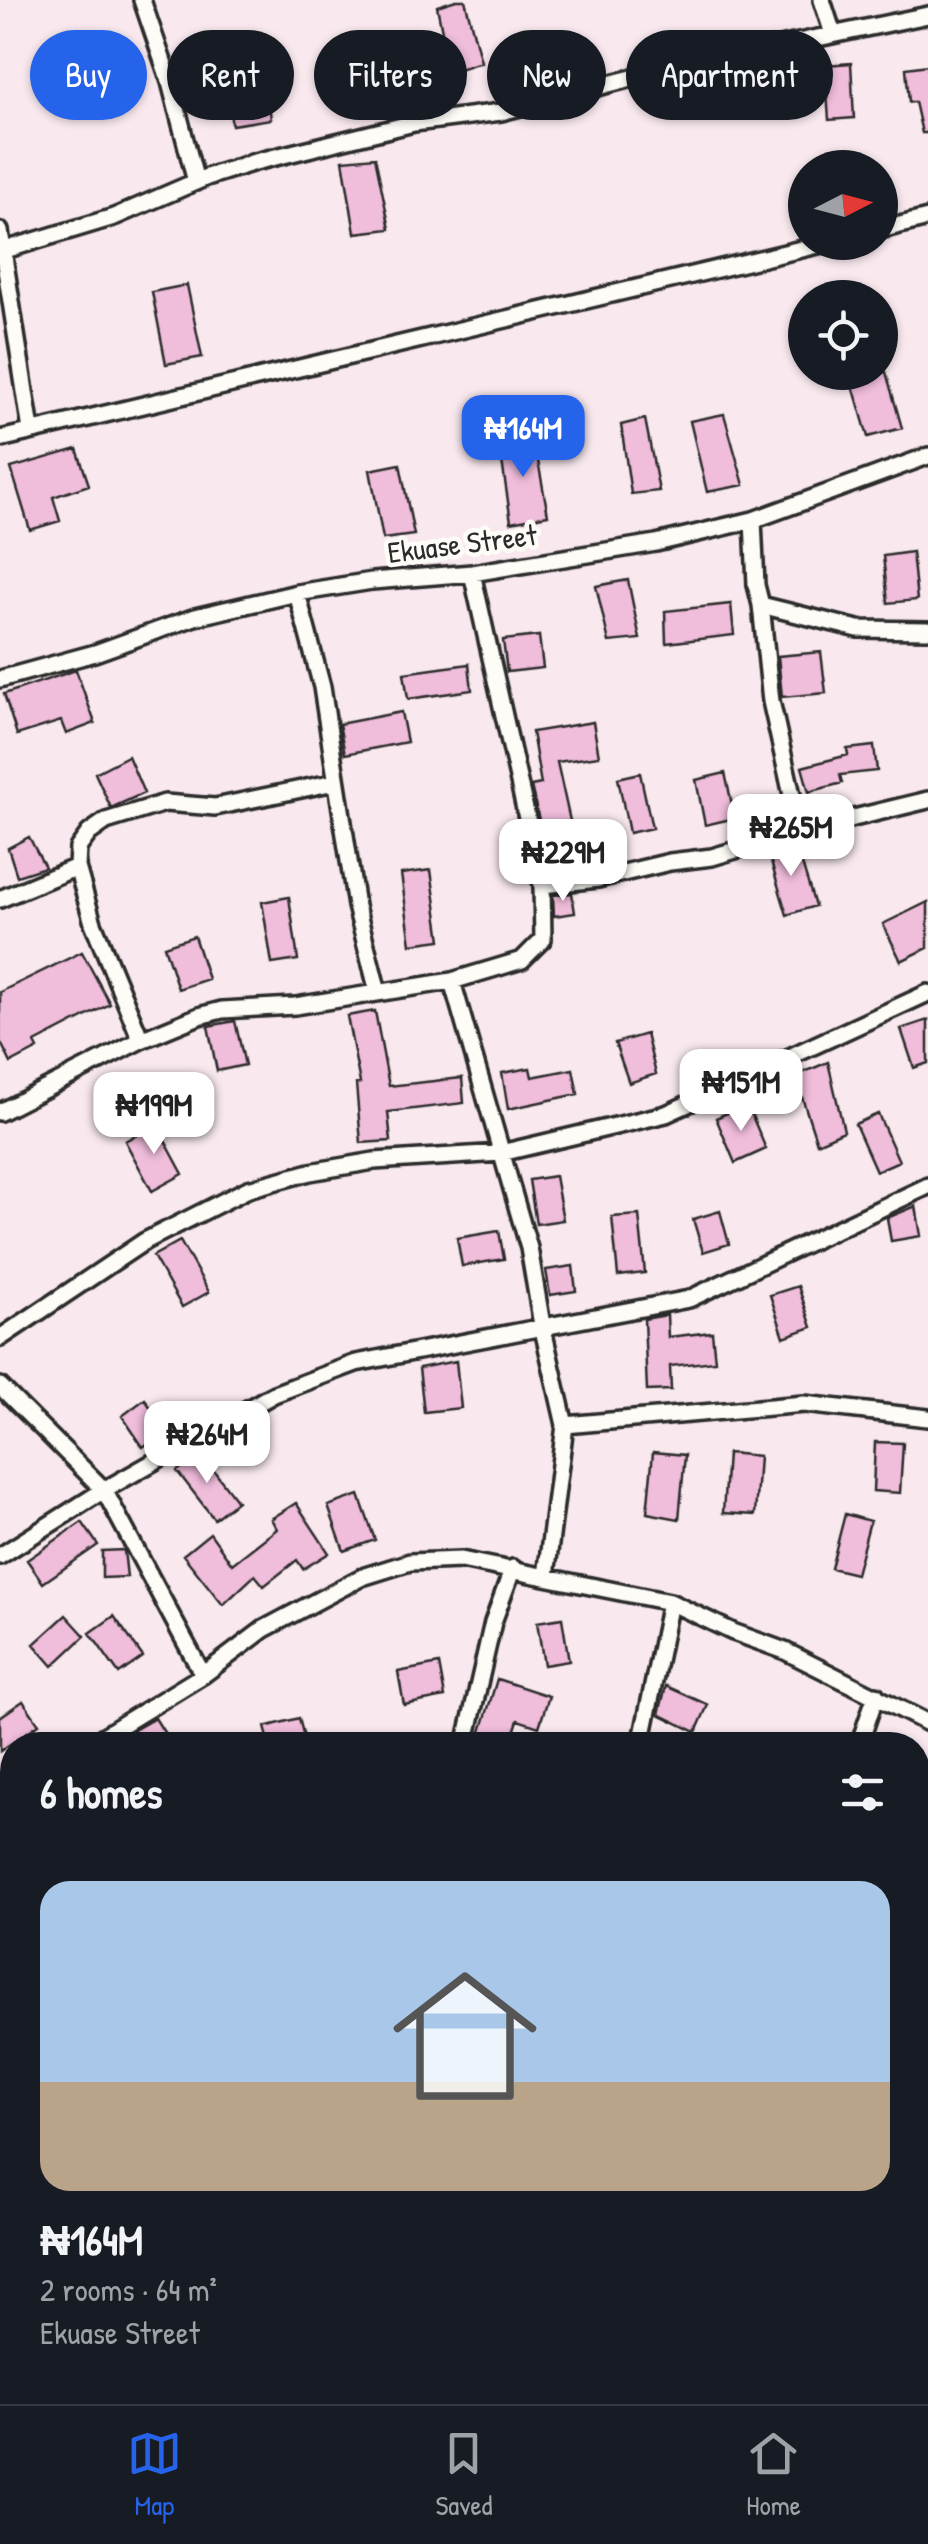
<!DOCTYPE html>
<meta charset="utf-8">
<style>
:root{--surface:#171b24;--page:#242831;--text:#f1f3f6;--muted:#9ea1a6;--line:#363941;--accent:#2563eb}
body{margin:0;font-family:"Patrick Hand",sans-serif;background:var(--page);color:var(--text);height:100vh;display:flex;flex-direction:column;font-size:38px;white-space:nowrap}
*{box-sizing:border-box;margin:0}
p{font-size:32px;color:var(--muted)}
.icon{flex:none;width:55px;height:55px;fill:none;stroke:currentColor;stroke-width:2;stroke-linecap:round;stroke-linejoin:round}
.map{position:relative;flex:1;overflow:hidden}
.side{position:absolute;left:0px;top:1732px;width:930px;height:672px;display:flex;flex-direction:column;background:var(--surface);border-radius:40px 40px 0 0;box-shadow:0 2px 8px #0004}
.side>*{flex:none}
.top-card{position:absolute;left:30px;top:30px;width:870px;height:90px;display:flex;gap:20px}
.needle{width:65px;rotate:84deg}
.controls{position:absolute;left:788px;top:150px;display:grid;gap:20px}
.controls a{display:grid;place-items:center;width:110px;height:110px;border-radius:50%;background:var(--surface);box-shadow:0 2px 8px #0004;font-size:50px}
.price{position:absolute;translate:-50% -85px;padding:0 22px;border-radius:20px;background:#fff;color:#222;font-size:32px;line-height:65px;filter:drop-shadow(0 2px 5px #0008)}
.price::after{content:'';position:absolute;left:50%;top:60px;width:30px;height:22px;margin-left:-15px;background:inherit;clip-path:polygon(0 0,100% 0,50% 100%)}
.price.active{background:var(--accent);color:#fff}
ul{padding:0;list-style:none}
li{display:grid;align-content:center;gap:20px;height:530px;padding:0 40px}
li span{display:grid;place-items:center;height:310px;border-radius:30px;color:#555}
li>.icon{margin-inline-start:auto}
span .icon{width:180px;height:180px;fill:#fffc;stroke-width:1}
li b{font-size:42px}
h2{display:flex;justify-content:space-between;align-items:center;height:120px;padding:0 40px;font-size:42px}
.chip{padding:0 35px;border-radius:45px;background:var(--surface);box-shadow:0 2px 8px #0004;font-size:35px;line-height:90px}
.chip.active{background:var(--accent);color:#fff}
.tabs{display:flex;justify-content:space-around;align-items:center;height:140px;border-top:2px solid var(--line);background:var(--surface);font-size:28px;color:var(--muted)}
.tabs a{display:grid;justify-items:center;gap:5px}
.tabs .active{color:var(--accent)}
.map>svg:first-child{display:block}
.building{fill:#f0bddb;stroke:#2b2b2b;stroke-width:2.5}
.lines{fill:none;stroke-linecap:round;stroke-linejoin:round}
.street-casing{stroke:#2b2b2b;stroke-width:22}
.street{stroke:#fdfcf7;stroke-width:15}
.labels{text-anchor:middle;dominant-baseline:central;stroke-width:9;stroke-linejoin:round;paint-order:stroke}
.street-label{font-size:30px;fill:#2b2b2b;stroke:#fdfcf7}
</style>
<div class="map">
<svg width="928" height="2404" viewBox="0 0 928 2404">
<rect width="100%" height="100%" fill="#f9e9ef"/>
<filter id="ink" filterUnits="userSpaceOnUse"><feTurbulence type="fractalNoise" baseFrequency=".01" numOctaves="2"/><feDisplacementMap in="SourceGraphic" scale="20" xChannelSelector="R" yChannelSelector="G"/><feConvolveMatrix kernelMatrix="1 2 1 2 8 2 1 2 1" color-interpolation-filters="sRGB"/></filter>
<g filter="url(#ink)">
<!-- building -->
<path class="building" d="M456,0H465L481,62L450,72L437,6Z
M851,63L854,118L829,120L825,65Z
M928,65V133H922L915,102H909L906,68Z
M267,90L271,119L232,125L227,96Z
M375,157L390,229L355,233L343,160Z
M187,285L202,357L166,364L152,292Z
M849,372H886L902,428L868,437Z
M724,414L744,485L707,492L690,421Z
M645,419L659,491L631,494L621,425Z
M533,434L548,515L511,522L500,447Z
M77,449L89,485L53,497L60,521L30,530L11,468Z
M400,464L414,535L383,539L370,470Z
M912,552L917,600L888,603L883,556Z
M628,580L640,639L609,642L596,586Z
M731,604L734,635L666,643L665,611Z
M539,636L543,668L507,672L503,640Z
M821,652L826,693L782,697L778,656Z
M469,664L472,690L408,699L404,673Z
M76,670L95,723L66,734L61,721L17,735L4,694Z
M401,712L407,742L345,754L339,724Z
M593,722L599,756L557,762L572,830L543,837L531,786L541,784L532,732Z
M874,746L877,771L840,775L842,783L809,792L802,767L848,755L847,749Z
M128,756L144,793L111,808L95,773Z
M640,773L652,828L629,833L618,778Z
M725,773L735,818L705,825L696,780Z
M29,837L45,867L17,876L8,848Z
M796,844L815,906L787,915L768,852Z
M431,870L441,940L411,944L401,874Z
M572,893L575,913L554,916L553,895Z
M289,897L298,960L272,964L262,902Z
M928,902V948L901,961L883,924Z
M194,936L208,979L178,989L164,946Z
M82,952L110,1004L35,1043L38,1049L11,1063L0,1041V992Z
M375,1011L389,1086L462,1078L464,1103L388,1112L391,1141L361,1143L356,1084L360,1083L347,1016Z
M928,1020V1063L914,1068L901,1029Z
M235,1021L245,1065L217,1071L208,1026Z
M646,1034L656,1074L629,1083L615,1043Z
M828,1062L844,1131L817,1143L795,1076Z
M530,1068L532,1077L573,1069L578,1094L508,1109L502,1073Z
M747,1104L766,1149L735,1163L716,1118Z
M878,1114L899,1161L876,1171L855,1124Z
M156,1124L183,1174L152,1191L125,1141Z
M555,1176L563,1220L536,1224L529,1180Z
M916,1206L921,1236L891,1241L887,1218Z
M720,1211L729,1244L703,1252L693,1219Z
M639,1215L645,1273L618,1276L612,1217Z
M499,1231L504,1259L462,1266L457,1238Z
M180,1241L209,1292L182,1307L153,1256Z
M573,1266L576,1291L550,1295L546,1270Z
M798,1286L812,1327L784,1337L770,1295Z
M667,1315L668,1337L712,1332L715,1361L670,1366L671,1390L647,1391L644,1319Z
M456,1361L461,1408L424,1412L419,1368Z
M145,1399L166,1431L143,1447L122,1416Z
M875,1442L903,1443L900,1493L873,1491Z
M653,1452L685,1455L679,1519L647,1513Z
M727,1453L759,1456L755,1515L723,1513Z
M201,1454L237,1501L214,1519L177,1471Z
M359,1495L375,1540L344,1551L328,1506Z
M296,1503L329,1553L303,1569L297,1560L264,1586L255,1575L223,1605L183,1555L210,1533L232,1564L277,1529L271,1519Z
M845,1514L870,1521L856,1574L831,1568Z
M82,1522L98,1545L43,1583L27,1560Z
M124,1550L127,1577L102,1578V1551Z
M66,1615L85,1636L53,1666L34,1644Z
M114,1616L143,1657L119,1674L90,1633Z
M562,1618L569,1661L544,1665L537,1622Z
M439,1664L445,1697L404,1705L398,1672Z
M497,1679L549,1696L539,1727L518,1720L510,1745H477Z
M666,1686L708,1705L696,1732L659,1714Z
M23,1701L39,1724L0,1751V1717Z
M155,1718L172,1745H114L134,1730Z
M299,1718L306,1745H270L265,1727Z"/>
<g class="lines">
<!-- street casing -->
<g class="street-casing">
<path id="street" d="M142,0L170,82L196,182
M822,0L833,34
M880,230L928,218
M0,231L31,430
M5,250L114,217L207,177L255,162L414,123L501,112L655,72L928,15
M0,439L831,242
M753,520L756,585L761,605L858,629L928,630
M297,593L322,687L356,906L378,992
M761,605L771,701L800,831
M0,679L95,653L195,617L297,593L372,581L472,573L656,543L753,520L928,456
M542,885L598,879L670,862L712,857L800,831L928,800
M0,899L77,867
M452,981L529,1248L542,1325L565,1425L804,1404L928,1418
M141,1040L93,923L77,867L78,848L89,833L106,821L165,803L215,807L335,782
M0,1112L141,1040L199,1016L222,1010L295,1006L452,981L522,960L543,939L542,885L472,573
M0,1338L145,1241L248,1189L310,1172L374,1161L501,1153L666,1114L928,993
M0,1386L104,1490L203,1675
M0,1556L104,1490L274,1394L356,1363L689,1299L928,1186
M546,1576L565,1425
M89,1745L203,1675L264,1629L362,1577L410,1562L461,1560L670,1602L733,1632L785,1651L928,1723
M465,1745L493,1622L513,1568
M641,1745L670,1602
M859,1745L876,1695
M0,1805L12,1796
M0,2053L12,2040
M0,2077L12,2089
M918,2227L928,2201
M0,2312L12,2303
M120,2392L122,2404
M305,2392L307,2404
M491,2392L495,2404
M685,2392L690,2404
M906,2404V2392"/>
</g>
<!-- street -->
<use href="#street" class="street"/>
</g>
</g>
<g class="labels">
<!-- street labels -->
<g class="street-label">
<text transform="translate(462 543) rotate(-7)">Ekuase Street</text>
</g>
</g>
</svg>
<div class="controls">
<a><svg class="needle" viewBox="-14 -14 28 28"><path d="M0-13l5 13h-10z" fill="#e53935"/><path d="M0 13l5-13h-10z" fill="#9ea1a6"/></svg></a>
<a><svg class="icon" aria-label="locate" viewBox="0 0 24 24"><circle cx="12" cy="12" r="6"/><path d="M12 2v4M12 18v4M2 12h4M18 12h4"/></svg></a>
</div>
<b class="price active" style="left:523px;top:480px">₦164M</b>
<b class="price" style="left:791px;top:879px">₦265M</b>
<b class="price" style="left:563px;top:904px">₦229M</b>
<b class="price" style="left:741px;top:1134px">₦151M</b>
<b class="price" style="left:154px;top:1157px">₦199M</b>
<b class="price" style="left:207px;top:1486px">₦264M</b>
<div class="top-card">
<a class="chip active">Buy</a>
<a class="chip">Rent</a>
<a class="chip">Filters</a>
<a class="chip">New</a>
<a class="chip">Apartment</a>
</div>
<section class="side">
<h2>6 homes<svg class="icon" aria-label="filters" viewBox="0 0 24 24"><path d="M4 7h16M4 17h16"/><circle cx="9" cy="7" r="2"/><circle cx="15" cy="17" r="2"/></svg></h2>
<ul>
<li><span style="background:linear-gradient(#a9c7e8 65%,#b9a48a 0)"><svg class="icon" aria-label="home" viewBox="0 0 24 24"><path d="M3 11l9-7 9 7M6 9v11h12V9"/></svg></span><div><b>₦164M</b><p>2 rooms · 64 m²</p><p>Ekuase Street</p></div></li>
</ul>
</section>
</div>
<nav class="tabs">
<a class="active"><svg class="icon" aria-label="map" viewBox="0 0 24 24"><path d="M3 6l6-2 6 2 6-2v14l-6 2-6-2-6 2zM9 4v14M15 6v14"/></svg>Map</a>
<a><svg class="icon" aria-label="saved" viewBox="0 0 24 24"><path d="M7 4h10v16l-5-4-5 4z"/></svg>Saved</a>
<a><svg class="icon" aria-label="home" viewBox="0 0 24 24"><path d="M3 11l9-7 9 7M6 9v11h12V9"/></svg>Home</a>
</nav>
